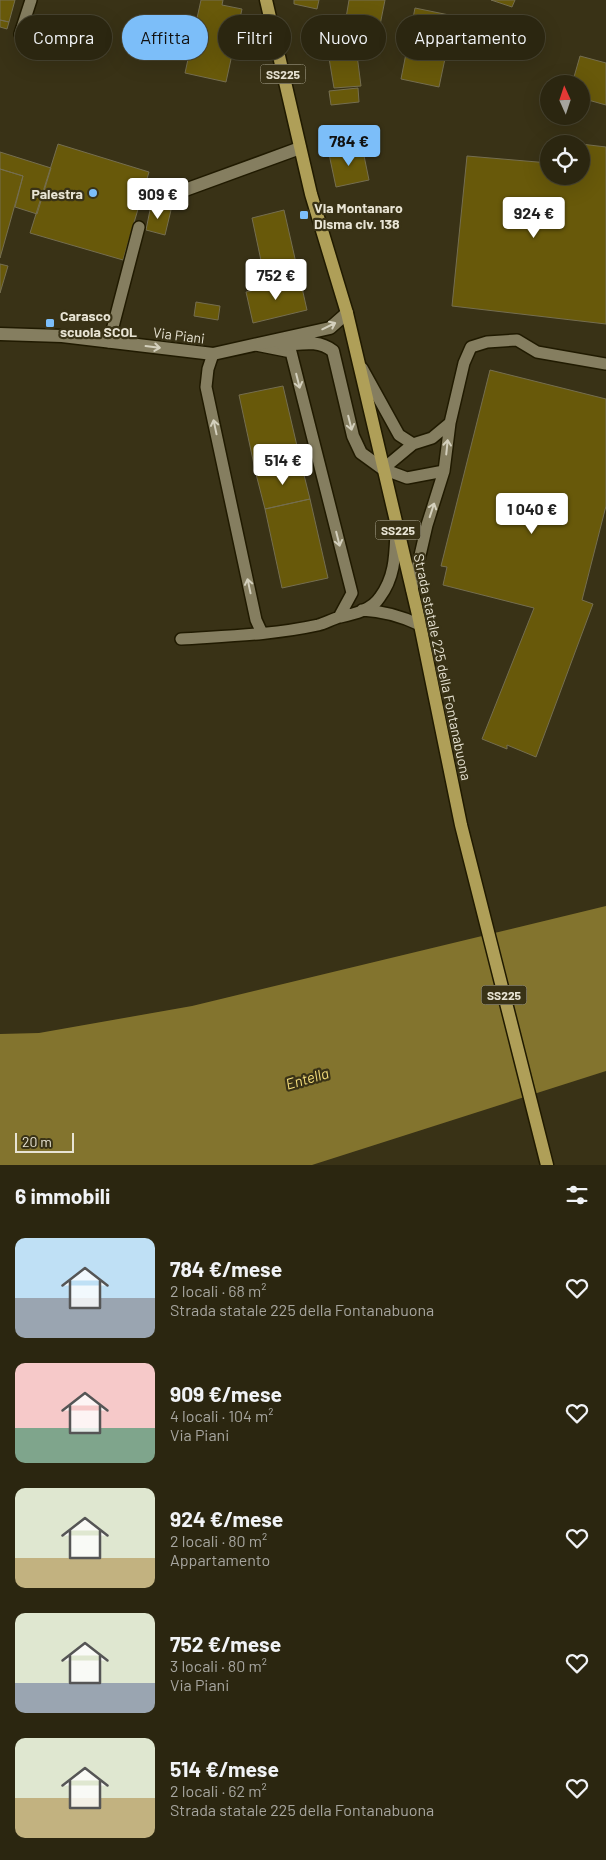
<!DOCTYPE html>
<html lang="it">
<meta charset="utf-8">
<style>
:root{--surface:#2b2610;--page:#332e19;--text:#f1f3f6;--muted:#a6a59f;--line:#474330;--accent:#7cbef9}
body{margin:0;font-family:Barlow,sans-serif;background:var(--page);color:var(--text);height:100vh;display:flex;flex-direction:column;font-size:19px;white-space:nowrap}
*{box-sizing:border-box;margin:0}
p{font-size:16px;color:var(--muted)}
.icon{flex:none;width:28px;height:28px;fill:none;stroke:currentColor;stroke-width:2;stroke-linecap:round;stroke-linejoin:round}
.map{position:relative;height:1165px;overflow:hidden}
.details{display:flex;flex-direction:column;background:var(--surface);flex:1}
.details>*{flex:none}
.top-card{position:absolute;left:15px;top:15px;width:576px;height:45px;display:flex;gap:10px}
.needle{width:32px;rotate:357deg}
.buttons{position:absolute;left:540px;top:75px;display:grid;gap:10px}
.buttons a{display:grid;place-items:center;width:50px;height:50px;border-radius:50%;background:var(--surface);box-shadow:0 5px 20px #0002,0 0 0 1px var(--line);font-size:25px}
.scale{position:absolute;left:15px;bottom:12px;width:59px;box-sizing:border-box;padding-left:5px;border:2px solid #e8e4d4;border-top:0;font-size:14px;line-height:18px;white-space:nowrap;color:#e8e4d4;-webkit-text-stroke:4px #393216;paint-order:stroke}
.price{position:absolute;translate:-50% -42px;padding:0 11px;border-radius:5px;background:#fff;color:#222;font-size:16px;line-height:32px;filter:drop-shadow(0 1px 2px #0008)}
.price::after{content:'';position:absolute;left:50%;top:30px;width:15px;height:11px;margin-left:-8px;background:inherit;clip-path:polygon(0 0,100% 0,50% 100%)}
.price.active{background:var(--accent);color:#111}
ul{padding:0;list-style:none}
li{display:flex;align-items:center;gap:15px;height:125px;padding:0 15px}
li span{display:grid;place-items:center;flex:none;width:140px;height:100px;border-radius:10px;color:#555}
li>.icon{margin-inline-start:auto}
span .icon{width:60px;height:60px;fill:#fffc;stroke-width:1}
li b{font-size:21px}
h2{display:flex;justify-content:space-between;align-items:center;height:60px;padding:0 15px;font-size:21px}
.tag{padding:0 18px;border-radius:22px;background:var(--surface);box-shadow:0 5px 20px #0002,0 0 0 1px var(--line);font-size:18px;line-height:45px}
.tag.active{background:var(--accent);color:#111}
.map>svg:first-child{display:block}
.water{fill:#83742e}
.building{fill:#68590a;stroke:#756e50}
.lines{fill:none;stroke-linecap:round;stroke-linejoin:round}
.lane-casing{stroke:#201a00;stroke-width:14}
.street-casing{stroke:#201a00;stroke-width:15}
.primary-casing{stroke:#201a00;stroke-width:15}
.lane{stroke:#857e60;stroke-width:11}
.street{stroke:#857e60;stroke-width:12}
.primary{stroke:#af9f58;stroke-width:12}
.oneway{stroke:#d4d0bd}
.poi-dot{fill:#7cbef9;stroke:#393216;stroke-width:2}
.labels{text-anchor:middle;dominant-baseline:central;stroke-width:4.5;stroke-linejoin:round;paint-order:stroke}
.shield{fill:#393216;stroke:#b4af9b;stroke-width:1}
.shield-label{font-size:12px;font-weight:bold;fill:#e8e4d4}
.poi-label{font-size:14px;font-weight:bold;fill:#e8e4d4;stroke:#393216;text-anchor:start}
.street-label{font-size:14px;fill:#e8e4d4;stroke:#393216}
.water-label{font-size:15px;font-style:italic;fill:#f5de7c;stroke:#393216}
</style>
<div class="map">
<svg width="606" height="1165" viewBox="0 0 606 1165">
<rect width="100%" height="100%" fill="#393216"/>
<!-- water -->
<path class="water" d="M606,906V1071L312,1165H0V1034L39,1033L192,1006Z"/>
<!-- building -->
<path class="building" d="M0,0H15L9,22L0,20Z
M201,0H223L222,5L242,9L226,82L185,73Z
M294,0H319L317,9L294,4Z
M349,0H385L380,25L346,18Z
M491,0H515L512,7Z
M415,8L454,16L439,87L401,79Z
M0,20L9,22L7,29L0,27Z
M357,55L361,86L334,88L329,58Z
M580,56L606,63V105L581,98V84H572Z
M358,88L359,102L331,105L329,91Z
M58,144L149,172L123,260L30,233Z
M581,144L606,147V324L452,306L467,156L549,163V176H581Z
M362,146L369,180L336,187L329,154Z
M0,152L51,168L37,214L15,207L23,176L0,169Z
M0,169L23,176L0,258Z
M151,205L171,210L165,235L146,230Z
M284,210L296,263L263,270L252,218Z
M0,264L8,266L0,293Z
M300,279L307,310L253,323L246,292Z
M196,302L220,306L218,320L194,316Z
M490,370L606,399V506L582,600L593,604L536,757L507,745V749L482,739L534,608L443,585L447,567L441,566Z
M283,386L301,463L256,474L239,395Z
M301,463L310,499L265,509L256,474Z
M310,499L328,578L282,588L265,509Z"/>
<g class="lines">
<!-- lane casing -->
<g class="lane-casing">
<path id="lane" d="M20,34L31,0
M109,342L139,227
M256,345L291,352L352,593L339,617
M213,354L208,369L206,387L256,620L262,633
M362,368L399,435L413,444
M383,469L413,444L432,438L450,423
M383,469L407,478L444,471
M412,590L427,525L444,471L450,423L464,363L471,347L487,342L517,340L537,352L606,364
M362,610C383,611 401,616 420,625
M181,639C226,636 273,635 318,625C326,623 332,619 340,617C354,614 372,610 380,597C395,577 395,555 396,531"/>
</g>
<!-- street casing -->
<g class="street-casing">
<path id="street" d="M174,194L300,148
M0,334L62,336L213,354L330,328L347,313
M283,345C301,344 318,339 333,351L353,436L361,453L383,469"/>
</g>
<!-- primary casing -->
<g class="primary-casing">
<path id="primary" d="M266,0L311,194L347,313L418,615L461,825L547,1165"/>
</g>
<!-- lane -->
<use href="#lane" class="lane"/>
<!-- street -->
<use href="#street" class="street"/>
<!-- primary -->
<use href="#primary" class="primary"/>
</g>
<!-- one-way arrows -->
<defs><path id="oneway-shaft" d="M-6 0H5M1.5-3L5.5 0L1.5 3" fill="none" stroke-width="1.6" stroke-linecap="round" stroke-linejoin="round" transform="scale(1.25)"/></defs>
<g class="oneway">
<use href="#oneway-shaft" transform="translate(329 326) rotate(-26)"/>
<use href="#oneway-shaft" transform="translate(153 347) rotate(7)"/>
<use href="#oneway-shaft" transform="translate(298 381) rotate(76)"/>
<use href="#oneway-shaft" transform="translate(350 423) rotate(76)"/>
<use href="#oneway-shaft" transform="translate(215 427) rotate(-102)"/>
<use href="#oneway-shaft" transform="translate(447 447) rotate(-84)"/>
<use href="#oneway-shaft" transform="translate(432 510) rotate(-72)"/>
<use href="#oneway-shaft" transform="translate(338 539) rotate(76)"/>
<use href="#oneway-shaft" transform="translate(249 586) rotate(-102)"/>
</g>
<!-- markers -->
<g class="poi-dot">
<circle cx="93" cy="193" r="5"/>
<rect x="299" y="210" width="10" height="10" rx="2.5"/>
<rect x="45" y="318" width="10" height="10" rx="2.5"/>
</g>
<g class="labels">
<!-- shield labels -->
<g class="shield">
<rect x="260.5" y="64.5" width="45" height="19" rx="4"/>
<rect x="375.5" y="520.5" width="45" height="19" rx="4"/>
<rect x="481.5" y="985.5" width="45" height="19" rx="4"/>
</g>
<g class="shield-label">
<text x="283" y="74">SS225</text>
<text x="398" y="530">SS225</text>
<text x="504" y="995">SS225</text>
</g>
<!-- poi labels -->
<g class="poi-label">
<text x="83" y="193" text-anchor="end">Palestra</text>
<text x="314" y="207">Via Montanaro<tspan x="314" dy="16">Disma civ. 138</tspan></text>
<text x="60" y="315">Carasco<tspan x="60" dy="16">scuola SCOL</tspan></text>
</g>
<!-- street labels -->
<g class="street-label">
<text transform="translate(179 335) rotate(7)">Via Piani</text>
<text transform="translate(443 667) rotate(78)">Strada statale 225 della Fontanabuona</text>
</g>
<!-- water labels -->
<g class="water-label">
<text transform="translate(307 1078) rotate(-16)">Entella</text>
</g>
</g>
</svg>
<div class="buttons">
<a><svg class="needle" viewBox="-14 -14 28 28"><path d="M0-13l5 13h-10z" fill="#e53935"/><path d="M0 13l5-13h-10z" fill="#a6a59f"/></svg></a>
<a><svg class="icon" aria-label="locate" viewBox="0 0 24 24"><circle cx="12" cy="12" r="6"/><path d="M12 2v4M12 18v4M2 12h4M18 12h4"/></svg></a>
</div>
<div class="scale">20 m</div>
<b class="price active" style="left:349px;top:167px">784 €</b>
<b class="price" style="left:158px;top:220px">909 €</b>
<b class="price" style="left:534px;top:239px">924 €</b>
<b class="price" style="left:276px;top:301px">752 €</b>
<b class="price" style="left:283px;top:486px">514 €</b>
<b class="price" style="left:532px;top:535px">1 040 €</b>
<div class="top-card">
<a class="tag">Compra</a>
<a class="tag active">Affitta</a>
<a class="tag">Filtri</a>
<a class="tag">Nuovo</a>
<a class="tag">Appartamento</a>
</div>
</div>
<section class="details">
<h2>6 immobili<svg class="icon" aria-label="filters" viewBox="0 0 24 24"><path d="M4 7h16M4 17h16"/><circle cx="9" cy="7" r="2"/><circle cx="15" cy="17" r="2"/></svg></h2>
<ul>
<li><span style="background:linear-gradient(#bfe0f5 60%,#9aa5b1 0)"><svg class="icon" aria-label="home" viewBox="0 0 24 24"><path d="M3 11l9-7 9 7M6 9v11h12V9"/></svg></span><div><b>784 €/mese</b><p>2 locali · 68 m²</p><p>Strada statale 225 della Fontanabuona</p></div><svg class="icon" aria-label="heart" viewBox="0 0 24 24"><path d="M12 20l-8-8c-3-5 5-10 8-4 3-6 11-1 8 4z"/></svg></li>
<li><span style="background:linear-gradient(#f6c9c9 65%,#7fa58c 0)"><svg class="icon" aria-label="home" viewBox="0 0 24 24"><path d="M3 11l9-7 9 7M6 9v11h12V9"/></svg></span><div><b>909 €/mese</b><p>4 locali · 104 m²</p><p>Via Piani</p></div><svg class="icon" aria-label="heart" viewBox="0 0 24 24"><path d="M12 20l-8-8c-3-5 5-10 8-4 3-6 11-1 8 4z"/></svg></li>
<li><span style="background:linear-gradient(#dfe7d0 70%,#c2b280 0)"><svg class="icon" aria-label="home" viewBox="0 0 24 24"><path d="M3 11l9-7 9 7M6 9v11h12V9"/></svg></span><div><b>924 €/mese</b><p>2 locali · 80 m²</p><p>Appartamento</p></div><svg class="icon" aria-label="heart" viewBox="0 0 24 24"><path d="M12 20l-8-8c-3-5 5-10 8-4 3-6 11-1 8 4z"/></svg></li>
<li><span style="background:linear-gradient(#dfe7d0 70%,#9aa5b1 0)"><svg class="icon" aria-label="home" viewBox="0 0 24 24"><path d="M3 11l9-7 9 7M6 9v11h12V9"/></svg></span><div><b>752 €/mese</b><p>3 locali · 80 m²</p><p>Via Piani</p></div><svg class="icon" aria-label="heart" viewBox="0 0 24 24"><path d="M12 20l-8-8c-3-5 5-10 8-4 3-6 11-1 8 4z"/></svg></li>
<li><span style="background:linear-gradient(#dfe7d0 60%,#c2b280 0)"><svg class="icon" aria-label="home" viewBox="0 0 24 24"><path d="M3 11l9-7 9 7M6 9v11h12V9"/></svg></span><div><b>514 €/mese</b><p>2 locali · 62 m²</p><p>Strada statale 225 della Fontanabuona</p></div><svg class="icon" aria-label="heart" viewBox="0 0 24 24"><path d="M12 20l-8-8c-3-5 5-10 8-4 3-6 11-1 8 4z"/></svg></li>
</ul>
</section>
